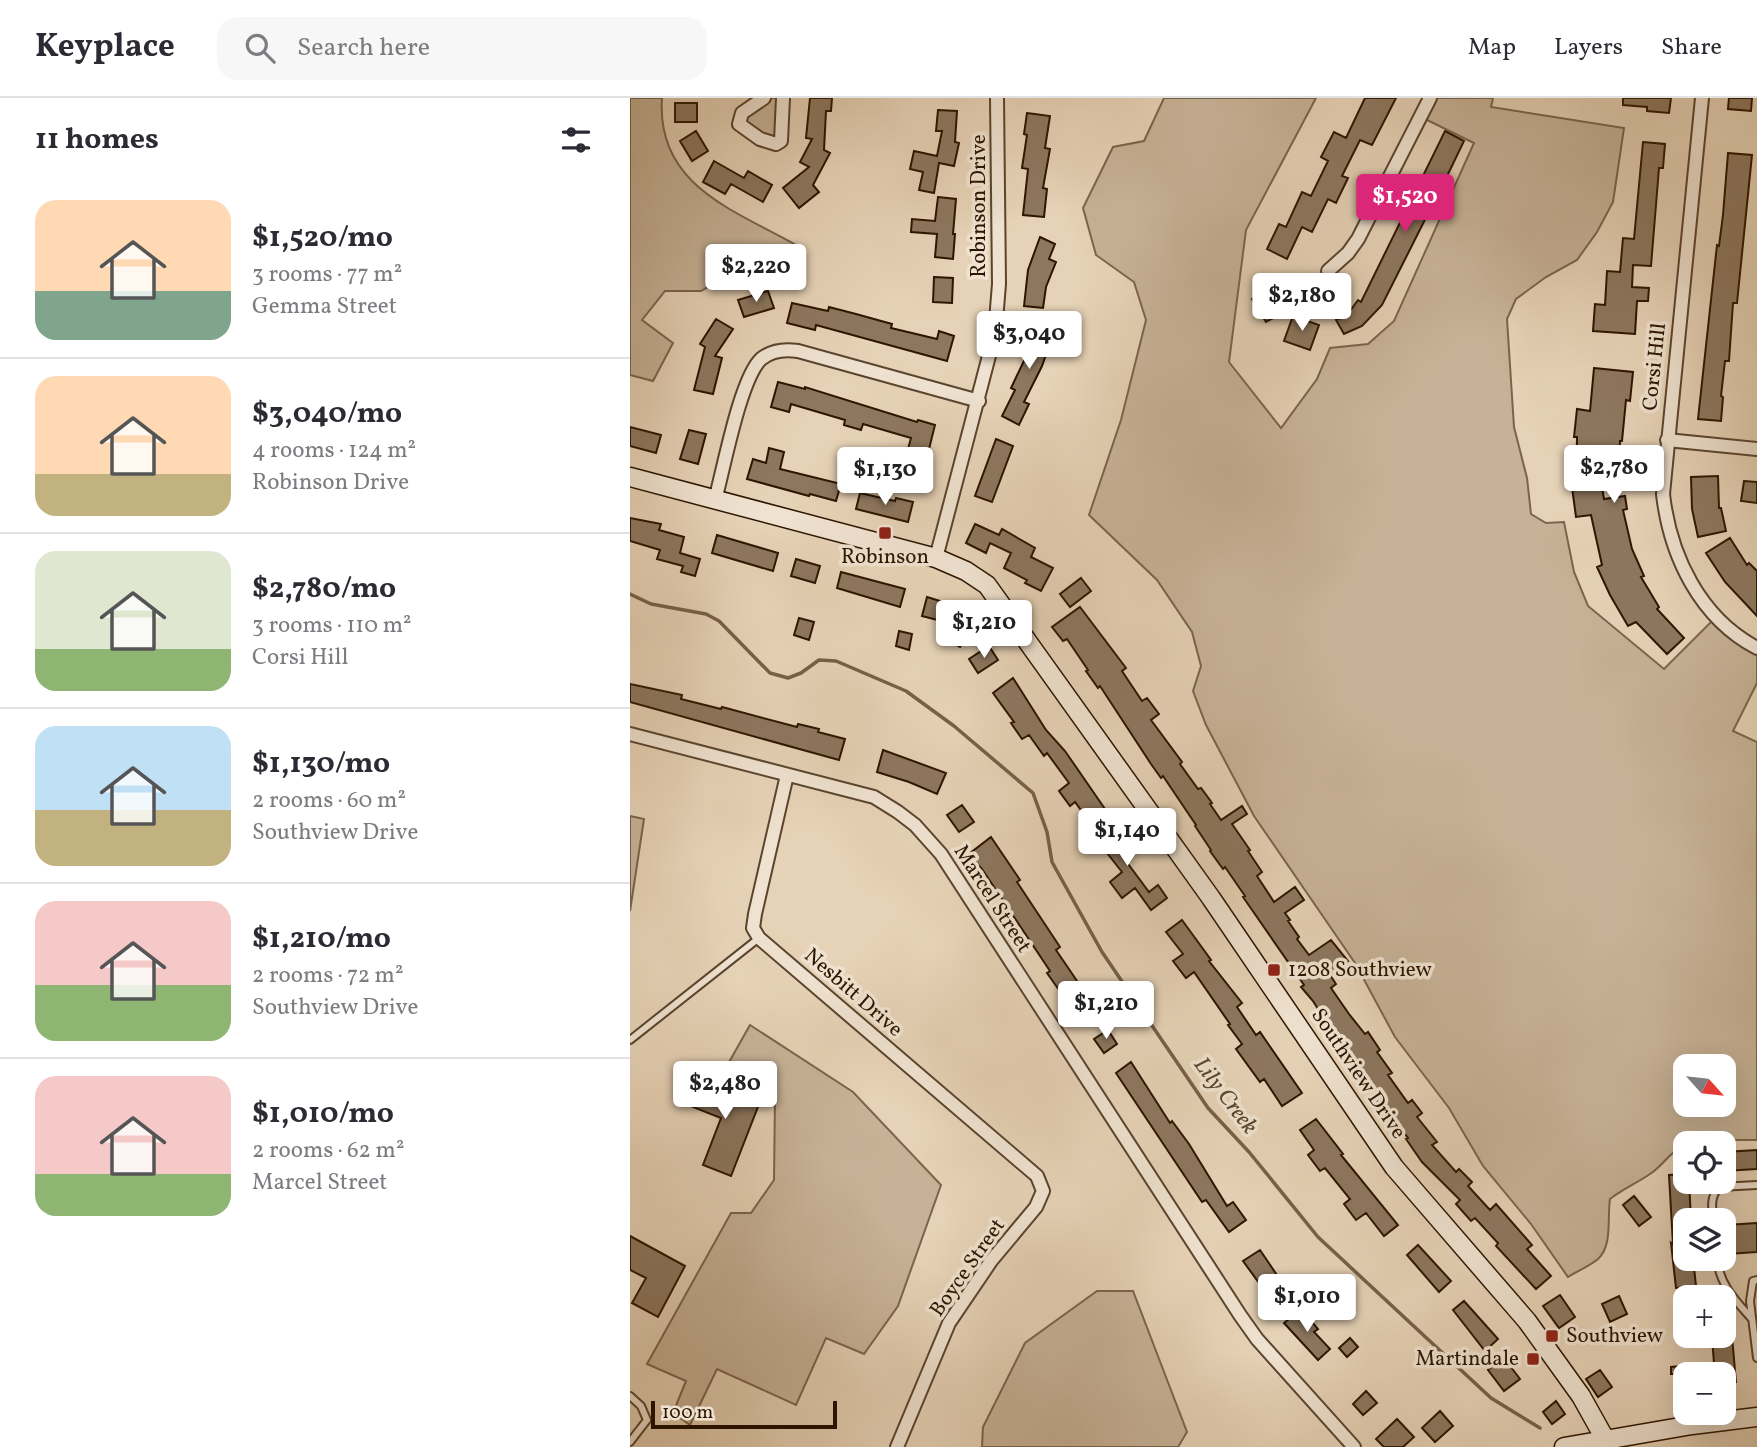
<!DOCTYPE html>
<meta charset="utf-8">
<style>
:root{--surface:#fff;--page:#f7f7f7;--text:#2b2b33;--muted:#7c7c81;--line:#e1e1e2;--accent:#db2777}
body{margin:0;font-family:Vollkorn,serif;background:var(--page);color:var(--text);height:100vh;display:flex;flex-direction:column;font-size:26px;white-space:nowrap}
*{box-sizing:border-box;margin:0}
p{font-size:23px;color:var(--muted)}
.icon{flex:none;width:38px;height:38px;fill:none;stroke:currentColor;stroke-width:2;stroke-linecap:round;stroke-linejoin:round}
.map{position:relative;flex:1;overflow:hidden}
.details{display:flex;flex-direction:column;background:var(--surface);width:630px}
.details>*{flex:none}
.needle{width:46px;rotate:117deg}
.controls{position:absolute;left:1043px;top:956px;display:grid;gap:14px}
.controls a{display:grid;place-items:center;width:63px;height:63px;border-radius:14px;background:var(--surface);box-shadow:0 7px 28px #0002;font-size:35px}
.scale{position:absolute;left:21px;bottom:18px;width:186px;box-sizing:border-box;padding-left:7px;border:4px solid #2d1500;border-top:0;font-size:19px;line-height:24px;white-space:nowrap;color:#2d1500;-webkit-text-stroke:5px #efe2d0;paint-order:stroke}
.price{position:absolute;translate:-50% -60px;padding:0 16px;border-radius:7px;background:#fff;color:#222;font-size:23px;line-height:46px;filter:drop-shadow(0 2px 4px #0008)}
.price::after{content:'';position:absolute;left:50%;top:42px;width:21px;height:16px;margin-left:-10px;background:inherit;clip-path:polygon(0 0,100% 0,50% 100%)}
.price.current{background:var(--accent);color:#fff}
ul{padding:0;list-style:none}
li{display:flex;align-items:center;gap:21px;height:175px;padding:0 35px}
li+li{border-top:2px solid var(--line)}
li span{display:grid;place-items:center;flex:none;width:196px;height:140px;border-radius:21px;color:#555}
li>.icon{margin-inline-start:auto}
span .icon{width:84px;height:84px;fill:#fffc;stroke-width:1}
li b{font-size:30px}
h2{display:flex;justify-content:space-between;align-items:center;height:84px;padding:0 35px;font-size:30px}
header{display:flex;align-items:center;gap:42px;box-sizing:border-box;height:98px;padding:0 35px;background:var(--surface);border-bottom:2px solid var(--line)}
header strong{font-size:33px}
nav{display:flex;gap:38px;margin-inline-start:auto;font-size:24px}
.search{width:490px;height:63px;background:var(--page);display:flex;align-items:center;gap:18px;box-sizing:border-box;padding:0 24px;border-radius:21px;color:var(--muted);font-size:26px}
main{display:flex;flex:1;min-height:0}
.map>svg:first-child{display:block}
.green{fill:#c7b297;stroke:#7a644c;stroke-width:2;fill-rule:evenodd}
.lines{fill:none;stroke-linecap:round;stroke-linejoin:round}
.stream{stroke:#766048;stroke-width:3.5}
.building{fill:#8d775f;stroke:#2d1500;stroke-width:2}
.lane-casing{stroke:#5b442e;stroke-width:10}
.street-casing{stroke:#5b442e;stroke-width:16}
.secondary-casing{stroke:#2d1500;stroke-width:21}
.lane{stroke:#efe2d0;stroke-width:6}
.street{stroke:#efe2d0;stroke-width:12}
.secondary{stroke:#efe2d0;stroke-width:18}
.poi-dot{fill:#8f2418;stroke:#efe2d0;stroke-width:2.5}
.labels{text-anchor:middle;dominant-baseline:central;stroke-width:7;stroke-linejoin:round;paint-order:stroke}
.street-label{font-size:21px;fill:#2d1500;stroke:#efe2d0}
.poi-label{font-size:21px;fill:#2d1500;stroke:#efe2d0;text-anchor:start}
.water-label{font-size:23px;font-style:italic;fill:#5e4730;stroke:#efe2d0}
</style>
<header>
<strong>Keyplace</strong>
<div class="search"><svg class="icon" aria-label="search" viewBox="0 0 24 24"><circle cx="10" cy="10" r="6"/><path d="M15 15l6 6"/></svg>Search here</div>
<nav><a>Map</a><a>Layers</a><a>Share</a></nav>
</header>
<main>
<section class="details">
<h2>11 homes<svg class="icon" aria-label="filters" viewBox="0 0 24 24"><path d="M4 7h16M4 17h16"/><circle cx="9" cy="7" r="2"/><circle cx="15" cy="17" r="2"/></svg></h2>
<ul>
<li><span style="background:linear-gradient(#ffd9b3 65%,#7fa58c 0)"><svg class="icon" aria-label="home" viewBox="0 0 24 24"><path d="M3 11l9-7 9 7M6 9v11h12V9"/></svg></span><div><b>$1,520/mo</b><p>3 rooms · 77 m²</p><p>Gemma Street</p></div></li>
<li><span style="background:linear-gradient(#ffd9b3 70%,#c2b280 0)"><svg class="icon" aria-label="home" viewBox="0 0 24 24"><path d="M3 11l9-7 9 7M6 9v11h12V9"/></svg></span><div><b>$3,040/mo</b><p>4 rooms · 124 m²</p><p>Robinson Drive</p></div></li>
<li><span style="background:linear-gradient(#dfe7d0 70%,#8fb573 0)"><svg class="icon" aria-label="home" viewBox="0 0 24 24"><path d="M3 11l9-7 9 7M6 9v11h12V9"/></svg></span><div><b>$2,780/mo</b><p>3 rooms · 110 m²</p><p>Corsi Hill</p></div></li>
<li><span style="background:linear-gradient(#bfe0f5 60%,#c2b280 0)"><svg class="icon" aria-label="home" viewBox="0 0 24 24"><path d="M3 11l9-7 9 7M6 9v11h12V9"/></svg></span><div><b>$1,130/mo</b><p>2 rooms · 60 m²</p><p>Southview Drive</p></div></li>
<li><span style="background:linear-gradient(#f6c9c9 60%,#8fb573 0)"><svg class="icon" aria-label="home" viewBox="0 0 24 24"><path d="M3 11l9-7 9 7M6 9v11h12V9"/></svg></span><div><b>$1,210/mo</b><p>2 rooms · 72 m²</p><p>Southview Drive</p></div></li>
<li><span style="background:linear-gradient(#f6c9c9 70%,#8fb573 0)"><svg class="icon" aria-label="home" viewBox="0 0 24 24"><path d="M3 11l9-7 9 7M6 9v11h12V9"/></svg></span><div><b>$1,010/mo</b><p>2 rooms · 62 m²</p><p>Marcel Street</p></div></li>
</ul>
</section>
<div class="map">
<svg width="1127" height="1349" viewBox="0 0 1127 1349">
<rect width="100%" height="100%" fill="#e6d2b6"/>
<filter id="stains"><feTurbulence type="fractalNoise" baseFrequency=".00286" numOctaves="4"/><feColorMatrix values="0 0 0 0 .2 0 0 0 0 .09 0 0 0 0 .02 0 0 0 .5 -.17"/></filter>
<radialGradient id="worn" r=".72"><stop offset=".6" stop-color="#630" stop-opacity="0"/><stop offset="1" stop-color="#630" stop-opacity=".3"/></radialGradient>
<!-- green -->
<path class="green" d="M0,0H32C26,87 102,111 166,147L162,175L121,174L93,180L71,193H35L12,222L43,245L23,283L0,277Z
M136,0H153L145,45L110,22Z
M534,0H686L616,132L599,264L651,330L687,281L700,250L738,246L764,223L844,45L791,19L801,0H863L861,9L994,30L983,104L967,134L947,162L916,179L886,201L877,221L884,329L897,380L901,416L916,425L934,424L944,474L958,508L1034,571L1087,518L1127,549V585L1103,633L1127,644V1042H1067L1055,1045V1047C1040,1053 1034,1067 1020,1076C1007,1085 993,1091 980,1101C977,1119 983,1147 968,1161C960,1168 947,1173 938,1179L901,1126L853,1068L819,1010L765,939L725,865L624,718L576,627L563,593L571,568L562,534L527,482L459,417L491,322L516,222L504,184L466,157L453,110L483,49L514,43ZM1055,968H1094V1006H1055Z
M0,718L14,721L0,813Z
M120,927L223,994L311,1087L268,1208L234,1256L196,1240L166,1307L87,1271L60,1327L43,1315L56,1283L17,1266L101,1115H121L144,1082L145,1000L98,966Z
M467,1193H503L557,1334L548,1349H352L353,1329L395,1245Z"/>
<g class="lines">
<!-- stream -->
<path class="stream" d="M0,496L21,506L76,516L89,523L140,575L158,580L171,575L189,562L206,563L276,593L324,628L403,695L417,734L422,764L472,854L578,1010L619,1054L688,1139L861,1300L910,1330"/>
</g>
<!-- building -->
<path class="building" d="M180,0H202L201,13H196L194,52L200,55L183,87L189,94L169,110L153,90L179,69L170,64L182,41L176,40Z
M735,0H766L742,47L730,42L712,78L718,80L706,105L698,101L682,134L672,129L657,161L637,151L649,126L656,129L672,94L681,98L698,63L691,59L704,34L716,40Z
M993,0H1041L1039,15L1017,13V9L993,7Z
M1099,0H1122L1121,13L1098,11Z
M45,5H67V24H45Z
M308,12L327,13L325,44L329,45L324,68L309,65L304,95L289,92L293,74L280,71L284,53L307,58L312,33H306Z
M397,15L420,18L415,50L420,51L413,90L417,91L414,119L393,117L398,71L392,70L397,37L394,36Z
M66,33L78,53L62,63L50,43Z
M815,33L834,43L820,72L752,207L732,228L714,236L706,222L717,217L728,202L731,204Z
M1013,44L1035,46L1033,70H1029L1021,168L1003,167L1002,189L1019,190L1018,203H1007L1005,236L963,233L965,206L975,207L977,173L990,174L993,140L1004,141Z
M1098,55L1122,57L1107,205H1103L1099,263H1095L1091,298L1093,299L1091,323L1068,321L1087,147L1089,148L1093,117Z
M84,63L114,80L118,73L142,87L133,104L101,86L95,96L73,84Z
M308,99L326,101L323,136H325L323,161L305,159L307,136L281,134L282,121L305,123Z
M410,139L425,146L419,161L426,164L416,189L413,210L394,208L398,172Z
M304,179L323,180L322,205L303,204Z
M651,184L665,208L636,224L622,201Z
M138,193L144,210L114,219L108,202Z
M162,205L198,213L199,209L226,216L262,226L261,230L307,241L309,233L324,238L317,263L186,227L185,232L157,225Z
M663,218L689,227L680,252L654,243Z
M86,221L103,231L85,258L92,260L83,296L64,292L75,249L70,246Z
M409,221L426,228L412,268L394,304L399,306L389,327L372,318L385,292L381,290L402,246L399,245Z
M964,270L1003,274L1000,303L996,302L992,343H990L989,378L970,377L974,401L995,398L997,411L993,412L1002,451L1014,478L1011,479L1029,509L1027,511L1054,540L1037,556L1006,524L998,528L980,497L967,469L972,467L961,417L946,419L942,389L946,388L947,339H944L947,311L960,313Z
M148,284L175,291V289L287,324L288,322L305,327L299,351L295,350L291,366L275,362L281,340L233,326L231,332L214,327L215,322L161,306L159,314L141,309Z
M0,329L31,337L26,355L0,348Z
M59,332L76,336L68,366L50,361Z
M366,341L383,348L362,404L345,398Z
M139,350L154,354L150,371L211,386L206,403L180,396L179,398L117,381L123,361L136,365Z
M217,362L226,365L224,375L239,378L236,391L211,385Z
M1088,378L1089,410H1091L1096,433L1068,439L1062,411L1061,379Z
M1114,383L1127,384V405L1111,403Z
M230,395L265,403L266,400L283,404L278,424L226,411Z
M0,420L31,426L29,432L54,439L50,455L70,461L65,478L51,474L53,468L27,461L30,452L0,443Z
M345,426L369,437L372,431L405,450L401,459L423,470L411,493L395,485L397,482L374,470L381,455L360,445L356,455L336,445Z
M87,437L148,455L143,473L82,455Z
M1100,440L1117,467L1119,465L1127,473V518L1095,484L1076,455Z
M166,461L190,468L185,485L161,478Z
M211,474L275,491L270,509L207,490Z
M451,480L461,493L440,509L430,496Z
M297,499L323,507L321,514L348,530L346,533L341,531L330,549L315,540L323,526L292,518Z
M450,509L496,570L492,573L512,603L517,600L529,616L521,622L552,664L550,666L568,691L571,690L582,705L580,706L591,722L612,708L617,716L602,726L620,752L618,753L632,774L627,778L644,804L665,789L674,802L655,815L660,822L658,823L669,839L667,841L679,857L701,842L718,863L700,877L706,886L701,890L719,916L735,936L738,934L750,952L747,954L762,975L758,977L778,1005L782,1002L792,1015L787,1019L807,1044L802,1047L826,1074L829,1071L842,1084L838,1088L860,1112L866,1106L902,1147L897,1151L921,1178L906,1191L866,1148L868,1145L845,1120L841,1123L826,1106L830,1102L792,1064L776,1041L778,1040L755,1011L753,1012L743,997L746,994L714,952L683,903L671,889L674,887L613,799L615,798L595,769L593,771L580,753L581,752L565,728L566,727L533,678L531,680L521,666L470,588L468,590L456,573L458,572L437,541L433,543L422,529Z
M169,520L184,524L179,542L164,537Z
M269,533L282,536L279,552L266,548Z
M359,548L368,562L348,575L339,561Z
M383,580L416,632L435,653L475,711L459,723L445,704L440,708L429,693L439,685L417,655L414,658L399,637L392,641L381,625L384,624L363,595Z
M0,586L52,597L51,601L91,611L92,609L167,629L168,626L189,631L188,634L215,641L209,662L0,604Z
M253,652L316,675L307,696L279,684L247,674Z
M332,707L344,724L329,734L317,717Z
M485,726L504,751L493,759L519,794L528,787L537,800L521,812L505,790L492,800L480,784L492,774L466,741Z
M361,739L390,782L387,784L430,849L426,852L462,905L448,915L432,890L429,892L417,875L420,873L352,771L339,756Z
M552,822L581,862L579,863L612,905L607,909L626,937L630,934L672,995L652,1008L634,981L630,984L606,951L612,946L598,927L600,926L564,874L556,880L543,863L553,856L536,834Z
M478,932L487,946L474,955L464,941Z
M501,964L540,1025L542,1023L559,1046L597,1108L603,1104L616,1122L599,1134L576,1102L572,1104L486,975Z
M69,978L131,1001L101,1078L73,1067L91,1020L58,1007Z
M686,1021L713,1056L711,1057L768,1127L754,1138L736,1115L726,1122L714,1106L720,1101L695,1070L690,1073L678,1057L684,1052L670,1032Z
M1127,1052V1071L1094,1073V1054Z
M1055,1076V1083H1059L1061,1121L1055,1122V1160H1063L1066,1188L1046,1190L1041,1145L1043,1147L1039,1077Z
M1004,1098L1021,1119L1009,1128L993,1107Z
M1127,1125V1154L1098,1156L1096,1127Z
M0,1138L55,1168L28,1219L2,1205L16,1180L0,1172Z
M788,1147L821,1183L809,1194L777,1157Z
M630,1152L655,1189L640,1200L613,1163Z
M930,1197L945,1219L929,1230L913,1208Z
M989,1198L997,1216L980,1224L972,1206Z
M834,1203L868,1241L855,1253L823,1212Z
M671,1211L688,1231L684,1234L700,1251L688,1262L654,1225Z
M1102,1238L1106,1284L1094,1285V1276H1041V1269L1084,1265L1082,1240Z
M720,1240L728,1249L717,1259L709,1250Z
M874,1260L890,1281L874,1293L858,1272Z
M970,1272L982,1289L968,1299L956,1281Z
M736,1293L747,1305L733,1317L723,1306Z
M926,1303L935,1316L922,1326L913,1314Z
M810,1313L823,1328L805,1344L792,1330Z
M767,1321L784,1339L773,1349H754L746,1341Z"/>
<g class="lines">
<!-- lane casing -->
<g class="lane-casing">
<path id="lane" d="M0,942L129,840
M1083,1122C1082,1109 1080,1099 1089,1089L1127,1087
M1087,1160C1089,1186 1105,1202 1121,1220
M1127,1182L1123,1183L1120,1203L1127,1260
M0,1298L11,1308L17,1322L0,1344"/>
</g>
<!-- street casing -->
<g class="street-casing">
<path id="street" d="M134,0L112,15L109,26L130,41L146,46L151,43L153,0
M1072,0L1033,396C1040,458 1070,520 1127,550
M698,173L718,155L728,141L800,0
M1037,342L1127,351
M85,402C94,370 110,281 131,261C142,252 155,251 168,253L349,303
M306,460L365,235L369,186L367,0
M0,636L244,699L268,714L285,727L311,756L610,1217L627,1241L724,1349
M157,677L125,816L123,830L129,840L407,1078L413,1093L406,1109L361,1163L319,1225L267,1349"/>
</g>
<!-- secondary casing -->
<g class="secondary-casing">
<path id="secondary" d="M0,379L306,460L336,473L357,487L581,800L764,1069L897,1223L951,1298L975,1341
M934,1349L1062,1327L1127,1319"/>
</g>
<!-- lane -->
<use href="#lane" class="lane"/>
<!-- street -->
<use href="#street" class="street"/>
<!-- secondary -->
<use href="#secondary" class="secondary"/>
</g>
<!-- markers -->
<g class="poi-dot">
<rect x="248" y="428" width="14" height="14" rx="3.5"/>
<rect x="637" y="865" width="14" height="14" rx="3.5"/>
<rect x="915" y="1231" width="14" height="14" rx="3.5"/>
<rect x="896" y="1254" width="14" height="14" rx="3.5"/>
</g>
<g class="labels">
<!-- street labels -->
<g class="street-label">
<text transform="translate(349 108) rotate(-90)">Robinson Drive</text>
<text transform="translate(1025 269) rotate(-84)">Corsi Hill</text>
<text transform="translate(362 801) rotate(57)">Marcel Street</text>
<text transform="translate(223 895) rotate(41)">Nesbitt Drive</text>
<text transform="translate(728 976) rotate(56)">Southview Drive</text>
<text transform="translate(338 1170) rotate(-55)">Boyce Street</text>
</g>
<!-- poi labels -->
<g class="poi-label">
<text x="255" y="459" text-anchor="middle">Robinson</text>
<text x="658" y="872">1208 Southview</text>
<text x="936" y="1238">Southview</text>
<text x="889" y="1261" text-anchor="end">Martindale</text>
</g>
<!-- water labels -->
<g class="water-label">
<text transform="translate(595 998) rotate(53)">Lily Creek</text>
</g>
</g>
<rect width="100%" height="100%" filter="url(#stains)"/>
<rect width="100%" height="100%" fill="url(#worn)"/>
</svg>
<div class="controls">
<a><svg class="needle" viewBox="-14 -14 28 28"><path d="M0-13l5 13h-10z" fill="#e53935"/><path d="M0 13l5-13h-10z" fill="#7c7c81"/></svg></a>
<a><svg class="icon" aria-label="locate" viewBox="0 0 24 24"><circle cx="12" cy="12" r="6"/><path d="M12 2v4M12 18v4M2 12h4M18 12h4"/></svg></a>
<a><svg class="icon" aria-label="layers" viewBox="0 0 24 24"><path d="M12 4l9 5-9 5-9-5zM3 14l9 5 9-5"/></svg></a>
<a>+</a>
<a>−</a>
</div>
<div class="scale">100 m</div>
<b class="price current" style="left:775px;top:136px">$1,520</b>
<b class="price" style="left:126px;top:206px">$2,220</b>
<b class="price" style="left:672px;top:235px">$2,180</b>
<b class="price" style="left:399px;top:273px">$3,040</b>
<b class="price" style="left:984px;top:407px">$2,780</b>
<b class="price" style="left:255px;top:409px">$1,130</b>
<b class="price" style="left:354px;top:562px">$1,210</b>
<b class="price" style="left:497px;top:770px">$1,140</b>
<b class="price" style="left:476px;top:943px">$1,210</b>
<b class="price" style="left:95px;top:1023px">$2,480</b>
<b class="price" style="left:677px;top:1236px">$1,010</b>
</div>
</main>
